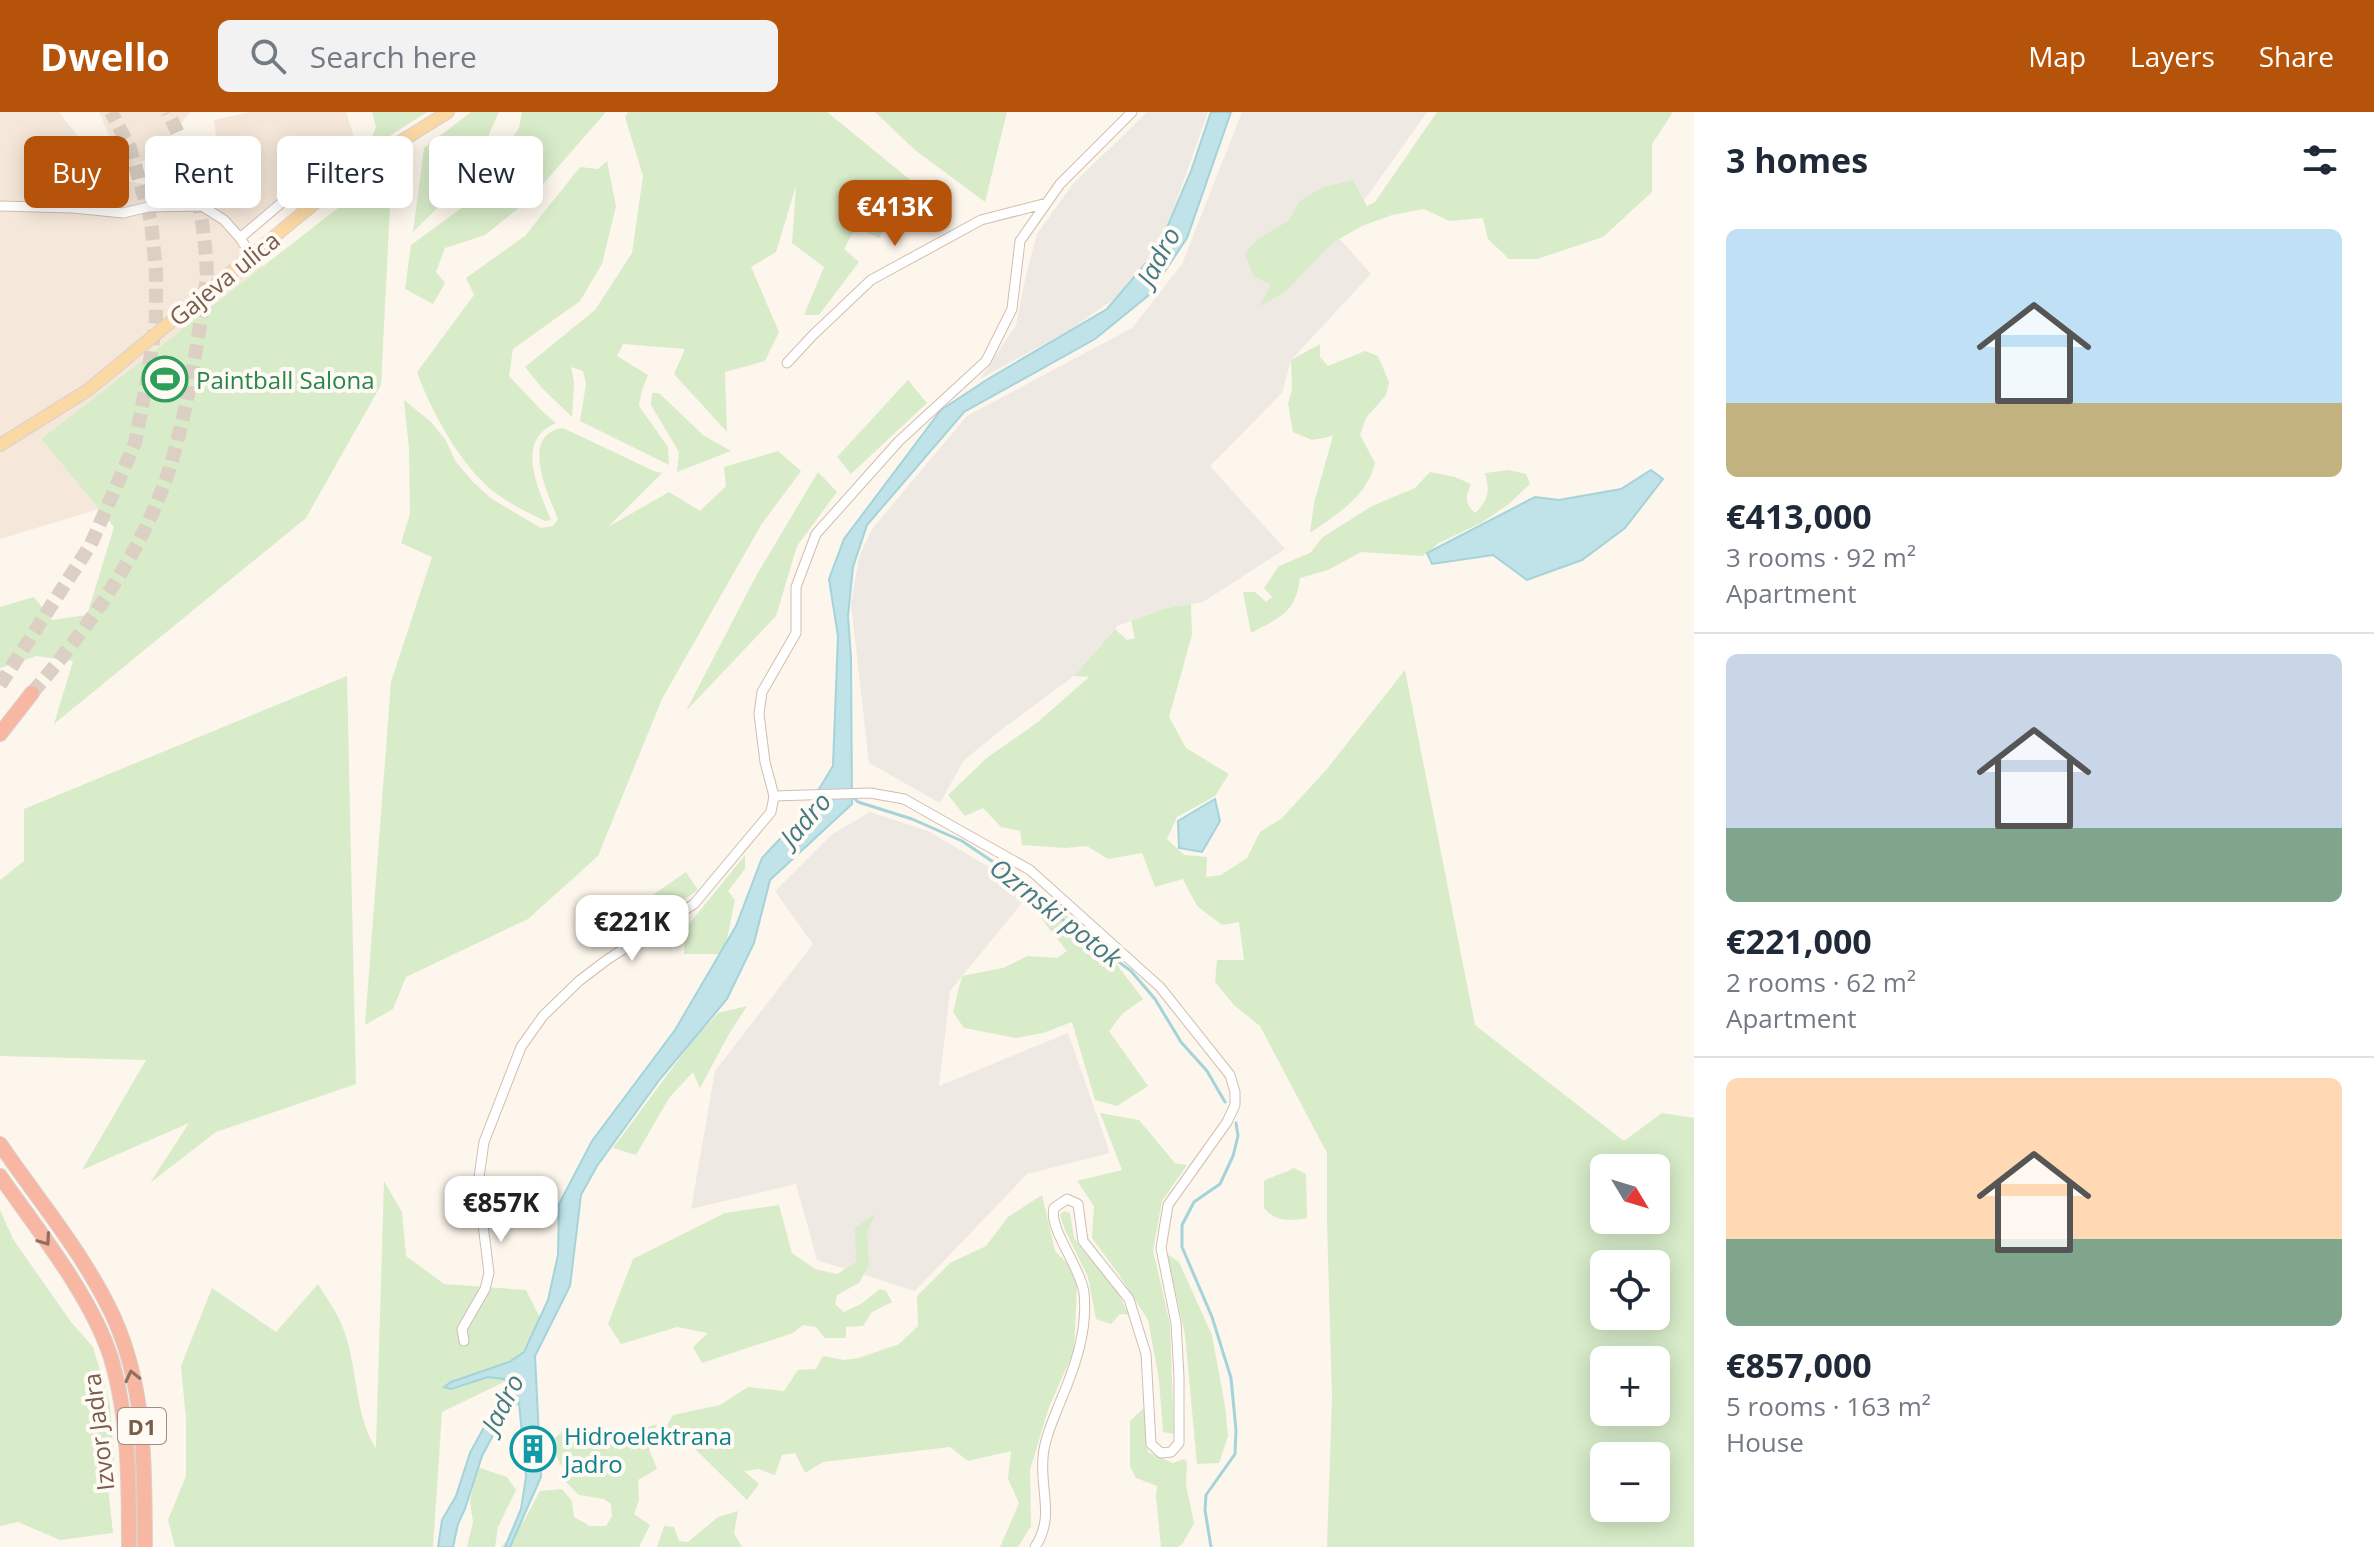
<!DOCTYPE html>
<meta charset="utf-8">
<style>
:root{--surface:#fff;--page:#f2f2f3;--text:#1f2937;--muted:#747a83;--line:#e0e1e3;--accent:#b45309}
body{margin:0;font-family:"Open Sans",sans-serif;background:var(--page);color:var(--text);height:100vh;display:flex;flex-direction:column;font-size:30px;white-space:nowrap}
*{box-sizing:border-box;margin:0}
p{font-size:26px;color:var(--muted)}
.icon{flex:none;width:44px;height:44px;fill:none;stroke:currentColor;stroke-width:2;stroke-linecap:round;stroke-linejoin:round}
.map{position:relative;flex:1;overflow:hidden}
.panel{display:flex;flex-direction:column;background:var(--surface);width:680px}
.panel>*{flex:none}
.top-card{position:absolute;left:24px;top:24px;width:760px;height:72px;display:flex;gap:16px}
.needle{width:52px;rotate:128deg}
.controls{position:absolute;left:1590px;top:1042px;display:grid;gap:16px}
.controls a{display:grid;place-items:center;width:80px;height:80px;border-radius:12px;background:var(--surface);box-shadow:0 4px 20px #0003;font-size:40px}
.price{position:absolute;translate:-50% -68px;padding:0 18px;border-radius:16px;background:#fff;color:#222;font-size:26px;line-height:52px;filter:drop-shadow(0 2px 4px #0008)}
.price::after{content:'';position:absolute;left:50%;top:48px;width:24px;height:18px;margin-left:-12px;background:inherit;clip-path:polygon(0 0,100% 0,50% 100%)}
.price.selected{background:var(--accent);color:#fff}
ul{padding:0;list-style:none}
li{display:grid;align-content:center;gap:16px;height:424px;padding:0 32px}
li+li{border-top:2px solid var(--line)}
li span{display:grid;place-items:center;height:248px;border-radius:12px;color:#555}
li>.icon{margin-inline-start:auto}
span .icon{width:144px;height:144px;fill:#fffc;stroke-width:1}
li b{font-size:34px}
h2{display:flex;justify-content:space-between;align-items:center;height:96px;padding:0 32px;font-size:34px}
.pill{padding:0 28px;border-radius:12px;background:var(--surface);box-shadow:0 4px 20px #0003;font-size:28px;line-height:72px}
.pill.selected{background:var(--accent);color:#fff}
header{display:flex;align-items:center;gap:48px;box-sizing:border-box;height:112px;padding:0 40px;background:var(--accent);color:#fff}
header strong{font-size:38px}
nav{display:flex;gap:44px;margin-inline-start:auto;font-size:28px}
.search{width:560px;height:72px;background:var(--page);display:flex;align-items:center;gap:20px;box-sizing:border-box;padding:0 28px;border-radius:12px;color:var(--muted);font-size:30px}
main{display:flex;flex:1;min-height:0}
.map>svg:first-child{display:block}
.residential{fill:#f5e8da}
.industrial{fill:#efe9e4}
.green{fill:#d8ecc9;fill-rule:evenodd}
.water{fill:#bfe3e8;stroke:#a5d3da;stroke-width:2}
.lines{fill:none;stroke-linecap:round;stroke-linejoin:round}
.stream{stroke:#a5d3da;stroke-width:3}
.highway-tunnel{stroke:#dcd0c4;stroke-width:14;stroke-dasharray:14 7;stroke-linecap:butt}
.minor-casing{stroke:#d1beb0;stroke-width:11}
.major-casing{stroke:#dad1cd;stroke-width:14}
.highway-casing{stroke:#dad1cd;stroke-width:16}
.minor{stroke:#fff;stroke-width:9}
.major{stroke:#fbd9a5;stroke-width:12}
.highway{stroke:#f7b7a3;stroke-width:14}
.oneway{stroke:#936e5e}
.labels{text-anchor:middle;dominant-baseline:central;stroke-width:8;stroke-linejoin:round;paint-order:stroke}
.shield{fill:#fffaf3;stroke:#a28b7f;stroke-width:2}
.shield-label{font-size:22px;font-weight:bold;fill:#7a5c4d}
.street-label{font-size:24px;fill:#7a5c4d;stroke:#fffaf3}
.leisure-label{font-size:24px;fill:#27864d;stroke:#fffaf3;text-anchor:start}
.culture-label{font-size:24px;fill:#0d838f;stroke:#fffaf3;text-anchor:start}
.water-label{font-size:26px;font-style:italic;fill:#437c86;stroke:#fffaf3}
</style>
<header>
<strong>Dwello</strong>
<div class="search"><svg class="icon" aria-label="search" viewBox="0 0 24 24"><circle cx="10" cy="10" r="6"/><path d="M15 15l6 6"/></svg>Search here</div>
<nav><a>Map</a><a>Layers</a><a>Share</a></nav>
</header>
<main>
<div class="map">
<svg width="1694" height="1435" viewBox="0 0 1694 1435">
<rect width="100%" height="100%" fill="#fdf6ec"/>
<!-- residential -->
<path class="residential" d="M0,0H59L83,31L114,35L99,0H191L151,45L123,58L105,54L114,67L167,76L205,48L220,53L214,8L250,0H346L357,34L248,127L263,154L41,327L99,397L0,427Z"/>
<!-- industrial -->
<path class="industrial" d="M1147,0H1208L1168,113L1142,156L1123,181L1068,219L980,267L1016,213L1026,163L1037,122L1072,73Z
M1242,0H1427L1338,125L1371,162L1291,248L1282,281L1210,354L1285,437L1203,490L1162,497L1117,514L1074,564L1005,615L964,648L940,691L869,651L851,492L859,445L872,417L967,304L1132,216L1182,152Z
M870,700L928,719L1031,780L950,879L939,974L1068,921L1110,1041L1027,1062L915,1179L817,1148L796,1072L691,1097L715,959L813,832L775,779L831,723Z"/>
<!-- green -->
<path class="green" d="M372,0H427L366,39L376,15Z
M471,0H499L470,64L413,120L424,36Z
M522,0H606L531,86L485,123L445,136L436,160L445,171L433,192L405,177L411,133L482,81L499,47L519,16Z
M628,0H827L914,71L879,126L856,115L844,137L859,150L819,203H804L824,155L792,131L796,74L776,140L751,155L779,220L765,249L725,260L727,320L674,262L685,237L623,232L617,244L648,263L642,278L639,294L668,335L669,353L580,309L586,272L583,259L571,255L574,270L572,305L541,275L525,255L595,198L632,141L643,64L625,5Z
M875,0H1007L985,90L915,38Z
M1437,0H1673L1652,32V80L1603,125L1537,147H1509L1488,127L1483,106L1449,109L1424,97L1392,103L1362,114L1332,131L1286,179L1259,195L1271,173L1253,164L1245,141L1258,127L1288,109L1300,89L1321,76L1353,68L1367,94L1375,90Z
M607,49L616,94L602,152L580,189L513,237L509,264L542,299L556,311C514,329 538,376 551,408L545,409C525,399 503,389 486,373C457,346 430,297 417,260L474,183L466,166L525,124L580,55L598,57Z
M392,54L381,273L306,406L54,612L73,549L36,544L0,556V495L34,485L52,508L87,503L114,415L41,327Z
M1320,232V245L1328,254L1365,239L1378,244L1389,270L1386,283L1366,306L1360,323L1375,351C1367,385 1337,402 1310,421L1314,391L1333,324L1312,328L1293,320L1288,292L1292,278L1291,248Z
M908,268L927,291L851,362L837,345Z
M652,281H659L703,323L731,339L677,360L679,340L651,293Z
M404,288L430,309L445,327L456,350L473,370L492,387L541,416L553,414L558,407C548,382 519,322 563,316L654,359L662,361L608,415L669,380L700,399L726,374L724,355L778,339L801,359L761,413L662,587L598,744L528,807L406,865L393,897L365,913L391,570L432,445L401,431L410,402L409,337Z
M1509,358L1526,362L1530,372L1509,392L1481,411L1439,431L1423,444L1361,440L1328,458L1300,466C1296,501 1280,505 1251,521L1243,480H1255L1266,490L1272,485L1264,476L1279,454L1310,441L1323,425L1372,394L1415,376L1430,360L1455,365L1471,372C1466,384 1464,391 1475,401C1489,388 1490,379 1485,361Z
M818,360L837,380L797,434L776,504L686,599L756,464Z
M1191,492L1192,523L1169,605L1186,636L1229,662L1215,684L1177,705L1167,727L1184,743L1207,745L1206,765L1221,763L1247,746L1260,720L1282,706L1327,657L1405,558L1475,913L1624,1029L1662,1001L1694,1006V1435H1327L1332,1285L1327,1111V1041L1260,914L1234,893L1215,870L1217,848H1244L1239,810L1222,813L1197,794L1183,767L1155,775L1142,741L1108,747L1087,734L1066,736L1022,733L1020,719L1001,715L983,696L965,704L948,683L988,645L1038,610L1089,565L1074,564L1115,517L1127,528L1135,526L1131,509L1162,497ZM1604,1056H1656V1108H1604ZM1604,1152H1656V1204H1604ZM1604,1248H1656V1300H1604ZM1604,1344H1656V1396H1604Z
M347,564L356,972L216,1020L150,1071L189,1011L82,1058L146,948L0,944V768L24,749V697Z
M745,743V757L728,779L735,788L724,842H684L685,817Z
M686,760L698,778L666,800L654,782Z
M1045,782L1117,853L1143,887L1122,902L1109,919L1148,974L1117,994L1095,988L1072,910L1043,921L1016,926L964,916L953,900L962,864L1003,856L1028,844L1057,846L1067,839L1036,800Z
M747,894L729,922L700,976L693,960L669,986L636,1043L613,1036L693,928L718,901Z
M1100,1001L1139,1008L1175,1051L1187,1053L1162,1089L1153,1138L1170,1212L1174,1322L1163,1320L1159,1268L1148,1208L1120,1164L1092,1126L1094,1094L1077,1069L1122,1058Z
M1294,1056L1306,1062L1307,1106C1290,1109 1276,1110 1264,1096V1069C1274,1063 1284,1062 1294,1056Z
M384,1069L402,1100L406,1144L444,1172L526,1178L540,1206L508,1268L442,1300L433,1435H175L168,1408L186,1364V1307L181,1254L212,1176L276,1220L318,1172C326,1186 338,1201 343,1216C358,1254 354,1303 376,1336Z
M1042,1083L1055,1139L1068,1152L1077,1174L1074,1239L1049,1295L1030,1358L1031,1414L1018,1435H1000L1019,1391L1008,1367L1011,1339L968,1349L950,1335L823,1350L805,1361L795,1341L782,1343L775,1363L759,1357L744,1359L759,1372L747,1388L689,1331L666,1315L673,1303L720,1293L748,1275L784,1279L798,1258L816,1257L823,1244L844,1248L859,1246L899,1232L918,1214L917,1184L950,1151L986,1134L1008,1105Z
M779,1093L792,1141L815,1157L837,1162L856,1150L855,1116L875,1102L867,1121L869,1153L859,1171L837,1183L835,1192L844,1200L861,1192L880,1177L886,1179L892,1190L872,1200L863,1214L846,1215V1226H825L816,1215L803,1213L793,1221L702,1251L693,1235L708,1221L677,1215L621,1232L608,1212L633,1147L725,1101Z
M0,1098L13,1127L71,1210L93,1235L110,1292L115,1363L108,1375L113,1421L60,1428L18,1410L0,1414Z
M1064,1099L1070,1101L1074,1125L1079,1134L1116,1177L1129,1203L1120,1202L1111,1212L1096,1207L1088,1165L1065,1118L1060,1103Z
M1167,1142L1179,1150L1212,1223L1225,1294L1228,1324L1219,1351L1197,1352L1185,1223Z
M1146,1294L1145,1328L1148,1340L1173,1351L1184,1347L1187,1350L1186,1373L1194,1411L1183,1431L1178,1435H1161L1156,1384L1157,1374L1136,1366L1130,1354V1309Z
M657,1312L649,1337L657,1357L638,1368L639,1388L634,1402L650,1413L639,1435H501L524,1409L540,1379L562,1377L572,1389L574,1405L590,1414H606L612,1404L611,1392L604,1387L579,1383L563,1367L562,1355L551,1331C561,1318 568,1315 584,1319L588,1335Z
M477,1355L507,1365L516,1378L498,1415L495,1435H467L473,1410L470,1390Z
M738,1399L734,1421L742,1435H657L664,1414L674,1415L679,1429L688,1430L718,1405Z"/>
<!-- water -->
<path class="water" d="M1211,0H1231L1187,126L1149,183L1095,227L964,300L867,413L853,455L848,504L851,545L852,692L770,768L754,831L727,887L660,967L597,1054L581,1083L570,1174L535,1244L541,1365L510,1435H505L521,1397L526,1365L519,1291L506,1299L482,1344L465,1397L458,1412L453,1435H438L442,1408L456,1384L470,1341L508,1271L504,1267L488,1265L451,1277L444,1275L451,1270L509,1250L524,1240L548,1188L558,1143L559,1092L592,1029L675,918L736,814L762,746L805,700L833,654L838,524L829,467L844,427L941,298L988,267L1107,197L1158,137L1191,59Z
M1651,358L1663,367L1625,416L1582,448L1527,468L1493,443L1432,452L1427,441L1535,385L1559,388L1621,377Z
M1215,687L1220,709L1202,740L1179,736L1178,709Z"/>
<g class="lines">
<!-- stream -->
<path class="stream" d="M852,684L858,690L912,707L962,729L1023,770L1055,802L1131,859L1155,887L1181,930L1207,959L1225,990
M1211,1435L1205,1398L1206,1383L1235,1342L1236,1318L1231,1266L1212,1205L1182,1135V1113L1194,1090L1220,1072L1233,1044L1238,1024L1236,1011"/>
<!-- highway-tunnel -->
<path class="highway-tunnel" d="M0,573L91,432L135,331L147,269L156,208V160L151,109L130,36L111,0
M32,581C90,514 144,438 171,352C189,291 198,228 207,165C205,108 194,52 168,0"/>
<!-- minor casing -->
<g class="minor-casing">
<path id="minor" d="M0,94L73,96L123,101L148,95L202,94L224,108L240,126L251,143
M240,126L319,59L337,47L346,49L355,58
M787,251L813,223L871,168L981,108L1047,91
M464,1229L462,1217L485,1177L489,1161L478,1072L484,1030L521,935L543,904L579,869L608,847L694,792L771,700L774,684
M1035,1435C1055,1405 1040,1379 1043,1346C1044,1327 1054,1306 1061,1288C1075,1255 1088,1218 1084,1181C1081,1156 1048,1116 1054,1096L1067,1087L1078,1092L1083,1129L1129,1187L1146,1242L1151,1332L1161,1341L1171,1340L1179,1331V1265L1176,1211L1161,1136L1168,1093L1227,1010L1235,993V980L1230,963L1160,875L1030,758L904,687L870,681L774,684L765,650L759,602L762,580L796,521V475L816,422L899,329L986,249L1012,197L1020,129L1060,72L1132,0"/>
</g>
<!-- major casing -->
<g class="major-casing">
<path id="major" d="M0,333L88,278L355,58L448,0"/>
</g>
<!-- highway casing -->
<g class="highway-casing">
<path id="highway" d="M0,622L32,581
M0,1032C39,1089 85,1143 114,1206C147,1280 144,1356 145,1435
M0,1064C37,1117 92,1185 111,1246C129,1306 129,1373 129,1435"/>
</g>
<!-- minor -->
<use href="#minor" class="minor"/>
<!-- major -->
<use href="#major" class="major"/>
<!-- highway -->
<use href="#highway" class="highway"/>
</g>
<!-- one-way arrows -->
<defs><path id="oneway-chevron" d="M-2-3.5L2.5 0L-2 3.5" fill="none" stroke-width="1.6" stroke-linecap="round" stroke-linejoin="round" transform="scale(2)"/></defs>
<g class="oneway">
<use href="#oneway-chevron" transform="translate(45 1128) rotate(55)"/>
<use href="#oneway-chevron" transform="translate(132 1264) rotate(-103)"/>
</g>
<!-- icons -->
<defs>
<g id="stadium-ring" transform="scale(2.3)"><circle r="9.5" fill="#fffaf3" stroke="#2e9e5b" stroke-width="1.5"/><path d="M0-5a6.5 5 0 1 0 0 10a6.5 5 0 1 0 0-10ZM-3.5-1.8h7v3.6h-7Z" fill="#2e9e5b"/></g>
<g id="building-ring" transform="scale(2.3)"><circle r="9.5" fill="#fffaf3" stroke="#0f9aa8" stroke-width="1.5"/><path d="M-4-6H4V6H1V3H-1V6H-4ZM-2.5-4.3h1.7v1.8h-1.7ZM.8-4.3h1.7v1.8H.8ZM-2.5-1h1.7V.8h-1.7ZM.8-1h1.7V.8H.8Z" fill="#0f9aa8"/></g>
</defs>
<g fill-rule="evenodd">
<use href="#stadium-ring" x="165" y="267"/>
<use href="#building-ring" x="533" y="1337"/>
</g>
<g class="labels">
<!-- shield labels -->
<rect class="shield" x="118" y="1296" width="48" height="36" rx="6"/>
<g class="shield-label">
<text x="142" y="1314">D1</text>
</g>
<!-- street labels -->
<g class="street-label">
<text transform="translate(224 166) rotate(-39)">Gajeva ulica</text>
<text transform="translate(98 1320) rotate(-97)">Izvor Jadra</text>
</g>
<!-- leisure labels -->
<g class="leisure-label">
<text x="196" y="267">Paintball Salona</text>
</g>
<!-- culture labels -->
<g class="culture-label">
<text x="564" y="1323">Hidroelektrana<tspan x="564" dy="28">Jadro</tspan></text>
</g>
<!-- water labels -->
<g class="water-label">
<text transform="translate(1158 144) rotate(-62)">Jadro</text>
<text transform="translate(805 707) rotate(-49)">Jadro</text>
<text transform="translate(1056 800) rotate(38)">Ozrnski potok</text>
<text transform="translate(502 1291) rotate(-63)">Jadro</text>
</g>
</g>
</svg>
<div class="controls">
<a><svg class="needle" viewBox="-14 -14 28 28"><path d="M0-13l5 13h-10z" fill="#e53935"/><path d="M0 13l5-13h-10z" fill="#747a83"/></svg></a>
<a><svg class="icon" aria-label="locate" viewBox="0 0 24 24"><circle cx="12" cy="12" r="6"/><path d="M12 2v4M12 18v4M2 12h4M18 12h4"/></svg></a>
<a>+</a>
<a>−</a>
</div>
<b class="price selected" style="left:895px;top:136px">€413K</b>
<b class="price" style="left:632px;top:851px">€221K</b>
<b class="price" style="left:501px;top:1132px">€857K</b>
<div class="top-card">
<a class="pill selected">Buy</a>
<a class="pill">Rent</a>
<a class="pill">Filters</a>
<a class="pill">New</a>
</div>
</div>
<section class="panel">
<h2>3 homes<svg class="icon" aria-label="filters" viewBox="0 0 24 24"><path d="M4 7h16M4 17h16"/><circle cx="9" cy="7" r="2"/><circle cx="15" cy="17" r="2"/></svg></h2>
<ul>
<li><span style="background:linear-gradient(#bfe0f5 70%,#c2b280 0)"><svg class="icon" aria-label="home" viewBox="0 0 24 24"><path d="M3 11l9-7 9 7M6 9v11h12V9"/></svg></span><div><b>€413,000</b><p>3 rooms · 92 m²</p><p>Apartment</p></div></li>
<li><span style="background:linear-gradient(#c9d6e8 70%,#7fa58c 0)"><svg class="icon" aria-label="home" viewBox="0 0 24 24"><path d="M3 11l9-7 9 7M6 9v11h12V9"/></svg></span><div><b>€221,000</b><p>2 rooms · 62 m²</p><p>Apartment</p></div></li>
<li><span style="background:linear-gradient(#ffd9b3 65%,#7fa58c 0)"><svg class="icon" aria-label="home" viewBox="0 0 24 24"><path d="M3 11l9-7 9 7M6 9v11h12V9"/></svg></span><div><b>€857,000</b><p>5 rooms · 163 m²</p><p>House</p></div></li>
</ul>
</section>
</main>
